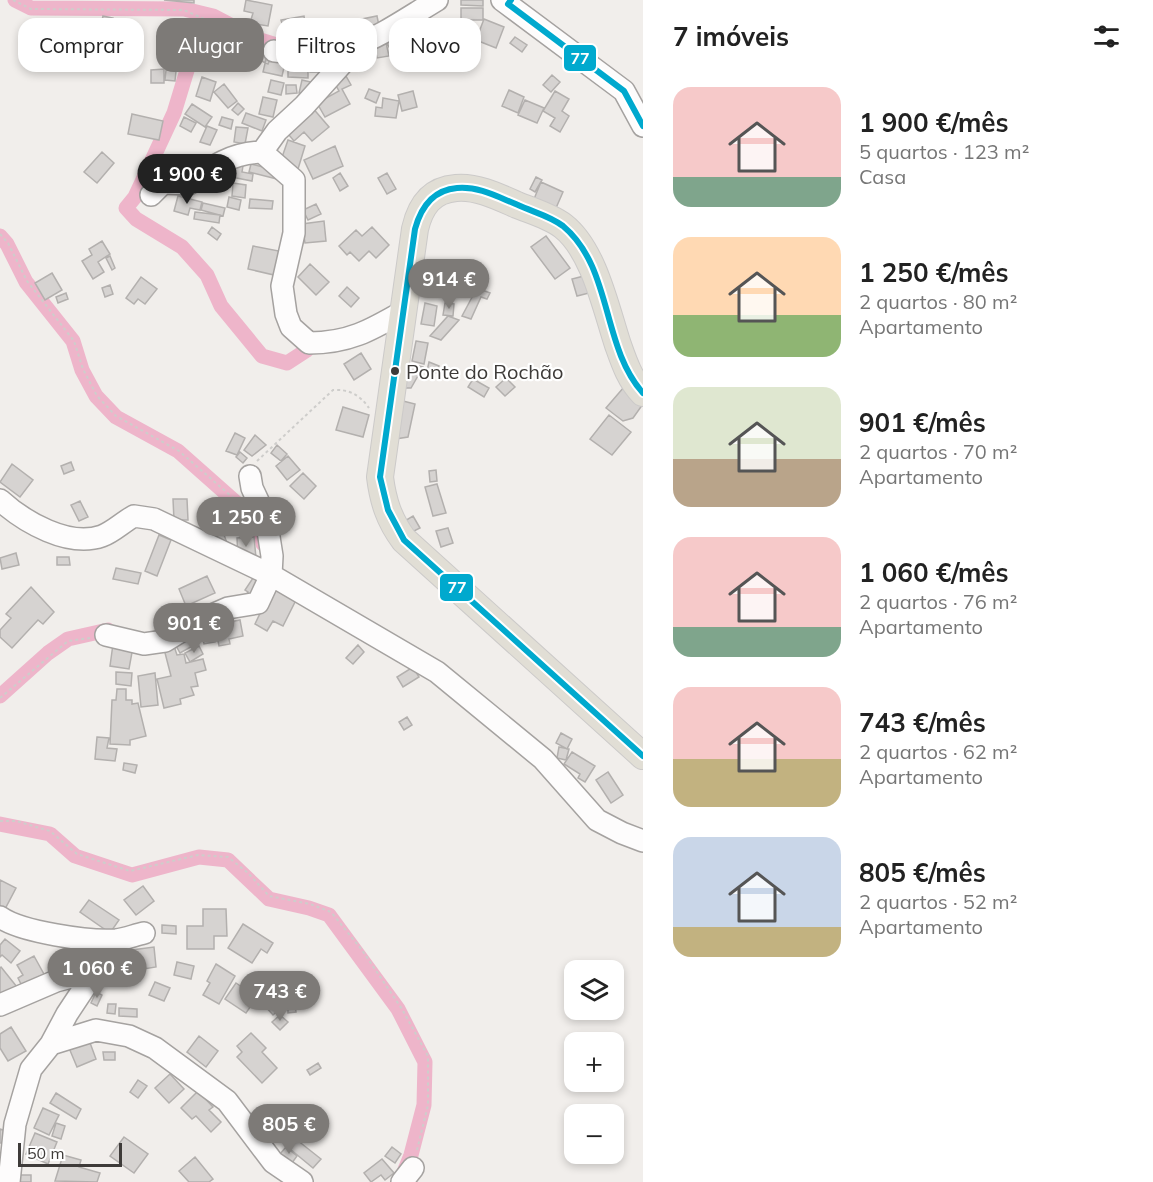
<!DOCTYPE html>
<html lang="pt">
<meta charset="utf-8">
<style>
:root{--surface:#fff;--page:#f6f6f6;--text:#222;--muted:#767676;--accent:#7d7a77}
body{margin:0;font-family:Mulish,sans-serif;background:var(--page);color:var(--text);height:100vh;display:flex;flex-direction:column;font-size:22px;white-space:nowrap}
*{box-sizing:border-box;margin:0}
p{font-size:20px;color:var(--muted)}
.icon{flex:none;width:33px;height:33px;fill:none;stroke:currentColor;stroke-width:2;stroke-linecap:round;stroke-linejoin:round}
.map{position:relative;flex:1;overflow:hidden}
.drawer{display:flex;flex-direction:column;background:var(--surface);width:510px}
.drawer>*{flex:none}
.guide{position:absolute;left:18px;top:18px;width:534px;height:54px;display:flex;gap:12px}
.fabs{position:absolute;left:564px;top:960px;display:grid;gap:12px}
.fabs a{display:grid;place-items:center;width:60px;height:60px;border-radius:12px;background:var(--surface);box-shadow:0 3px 9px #0003;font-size:30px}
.scale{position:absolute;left:18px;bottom:15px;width:104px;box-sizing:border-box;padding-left:6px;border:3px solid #3e3b39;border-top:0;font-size:16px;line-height:21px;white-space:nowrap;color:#3e3b39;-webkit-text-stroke:4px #fff;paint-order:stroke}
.price{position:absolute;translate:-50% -51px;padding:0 14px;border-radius:21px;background:var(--accent);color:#fff;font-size:20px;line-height:39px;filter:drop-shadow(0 2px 3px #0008)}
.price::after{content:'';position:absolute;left:50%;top:36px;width:18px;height:14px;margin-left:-9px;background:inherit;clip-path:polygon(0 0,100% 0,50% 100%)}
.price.current{background:#222;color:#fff}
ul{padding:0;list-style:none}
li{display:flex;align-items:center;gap:18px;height:150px;padding:0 30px}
li span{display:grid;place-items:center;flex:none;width:168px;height:120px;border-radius:18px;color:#555}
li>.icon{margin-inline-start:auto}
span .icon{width:72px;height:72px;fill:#fffc;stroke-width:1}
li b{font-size:26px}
h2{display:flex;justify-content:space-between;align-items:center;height:72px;padding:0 30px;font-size:26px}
.chip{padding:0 21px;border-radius:18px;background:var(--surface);box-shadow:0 3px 9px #0003;font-size:21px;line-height:54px}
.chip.current{background:var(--accent);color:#fff}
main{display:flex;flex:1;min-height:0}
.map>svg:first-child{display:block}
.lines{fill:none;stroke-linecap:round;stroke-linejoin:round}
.canal{stroke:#eeb5ca;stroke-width:15}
.building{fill:#d6d3d1;stroke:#b3b0ae;stroke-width:1.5}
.minor-casing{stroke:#a5a2a0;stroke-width:24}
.major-casing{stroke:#cccac9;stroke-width:28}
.path{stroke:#cecdcb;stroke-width:2;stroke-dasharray:3 3;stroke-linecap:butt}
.minor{stroke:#fdfcfc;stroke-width:21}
.major{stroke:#e1ded5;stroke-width:26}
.bus-1-casing{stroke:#fff;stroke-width:10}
.bus-1{stroke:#00a9ce;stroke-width:6}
.bus-dot{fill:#3e3b39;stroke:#fff;stroke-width:2}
.labels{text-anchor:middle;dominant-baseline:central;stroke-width:4.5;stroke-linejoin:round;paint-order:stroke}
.bus-label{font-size:20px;fill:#3e3b39;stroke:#fff;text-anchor:start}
.line-badge{stroke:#fff;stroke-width:2}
.badge-label{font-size:16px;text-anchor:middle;font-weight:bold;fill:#fff}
</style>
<main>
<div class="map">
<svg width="643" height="1182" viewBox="0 0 643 1182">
<rect width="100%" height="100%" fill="#f1eeeb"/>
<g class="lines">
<!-- canal -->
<path class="canal" d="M15,0L31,8L184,9L213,16L257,39L286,48
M199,19L190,35L188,67L174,113L135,197L126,208L136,219L182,247L207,275L221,306L262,356L287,363L307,350
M0,236L7,244L26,282L73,341L82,370L96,396L116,417L178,451L248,513L260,531L263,544
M0,696L48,653L68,639L108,630
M0,824L50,834L75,856L132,875L199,857L228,860L269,899L309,908L329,915L398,1009L425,1062L424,1105L411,1155L402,1177"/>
</g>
<!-- building -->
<path class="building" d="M164,0H194V3Z
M246,0L272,5L268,26L250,23L253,13L244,11Z
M461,0H483V6L461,5Z
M461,8H483V20H461Z
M103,16L113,18L111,27L101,25Z
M304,16L305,23L326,19L327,26L377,16L380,31L297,47L293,25L283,27L281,20Z
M484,19L504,27L496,48L476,40Z
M203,21L212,27L203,41L194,34Z
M450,26L452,44L418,49L417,39L427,38L426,29Z
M79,34L96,35L95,51L78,50Z
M220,35L227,37L224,47L217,46Z
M398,36L404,49L393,55L386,41Z
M515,37L527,45L522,52L510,43Z
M385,38L389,56L377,58L373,40Z
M245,43L272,55L268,64L241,52Z
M267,55L286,59L282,76L263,72Z
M310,57L326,58V72H310Z
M164,69V83H151V70Z
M166,70L176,71L175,81L165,80Z
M288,70L308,71V78L288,77Z
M552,75L560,82L551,92L543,85Z
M346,76L351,85L342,89L350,104L325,117L317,103L339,91L334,82Z
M202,77L216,82L210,101L196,96Z
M271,80L284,83L281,95L268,92Z
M302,80L315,83L312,96L299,93Z
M224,84L237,101L228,108L214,92Z
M286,85H296L297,93L286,94Z
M369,89L380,93L376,103L365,98Z
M509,90L524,97L518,113L502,106Z
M413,91L417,107L402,111L398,95Z
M555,91L569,99L562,111L569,116L560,132L550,126L555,118L543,111Z
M263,97L277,100L273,117L259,114Z
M383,98L399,101L396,118L375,116L376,107L382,108Z
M525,100L544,108L537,123L518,115Z
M238,103L244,109L238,115L232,110Z
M192,104L212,117L205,127L185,114Z
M311,106L329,127L312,141L304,132L294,141L284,129Z
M246,113L266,120L262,131L242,123Z
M132,114L163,121L159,140L128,134Z
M184,117L196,123L191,132L180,126Z
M222,117L233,120L231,129L219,125Z
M207,126L217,130L210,145L200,142Z
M236,127L248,128L245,144L234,142Z
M288,140L305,146L298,169L280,163Z
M335,146L343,166L313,179L304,160Z
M102,152L114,163L97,183L84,172Z
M251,164L279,171L277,179L249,172Z
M233,165L243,166L242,172L253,174L252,181L231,177Z
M213,170L226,173L223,182L210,179Z
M340,173L348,186L340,191L333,178Z
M387,173L396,189L387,194L378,178Z
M536,177L542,180L535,192L530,189Z
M541,182L563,192L556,208L534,199Z
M233,183L246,185L245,198L232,196Z
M178,196L202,202L200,210L190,208L188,215L174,211Z
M229,197L241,200L239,210L227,207Z
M250,199L273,201L272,209L249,208Z
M203,203L225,208L223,216L201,210Z
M316,204L321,214L308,220L303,210Z
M195,212L220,215L219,223L194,219Z
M324,221L326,241L305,243L302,224Z
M212,227L221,234L217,240L208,233Z
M372,227L389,245L376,258L369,251L359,261L350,252L347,255L339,246L356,230L362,236Z
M546,236L570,268L555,279L531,247Z
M102,241L110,254L98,262L104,272L93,279L82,261L92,255L89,249Z
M253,246L279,251L274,275L248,269Z
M110,256L115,268L112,270L106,258Z
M310,264L329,282L316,295L298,277Z
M52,273L62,290L45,300L35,283Z
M584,276L589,293L577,296L572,279Z
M141,277L157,289L145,304L138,299L134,304L126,298Z
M455,282H465V291H456Z
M110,285L113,294L105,297L102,288Z
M347,287L359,298L351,307L339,296Z
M477,288L490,293L487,299L481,297L471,319L462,316Z
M66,293L68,299L58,303L56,297Z
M425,303L437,306L434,326L421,324Z
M445,303L454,304L453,316L443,315Z
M448,316L459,320L441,340L430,336Z
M416,341L428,343L424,364L412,361Z
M361,353L371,369L354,380L344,364Z
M429,362L439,366L437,373L427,371Z
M411,364L423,367L411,388H400Z
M506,378L515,387L505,396L496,387Z
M473,379L489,388L484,397L468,387Z
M624,387L643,404L633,418L623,421L606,408Z
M403,401L415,404L408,437L395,439Z
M343,407L369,415L363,437L336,430Z
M609,415L631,432L612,455L590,439Z
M235,433L245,438L237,455L226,451Z
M255,435L266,445L252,456L244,450Z
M277,445L287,454L281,461L271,453Z
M240,452L247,458L243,463L236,457Z
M288,456L300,470L287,480L276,466Z
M71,462L74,470L64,474L61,466Z
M12,464L33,480L20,497L0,482Z
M436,470L437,481L430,482L429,471Z
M303,473L316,486L304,499L290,486Z
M437,484L446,513L433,516L425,487Z
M173,499H187L188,520H174Z
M80,501L88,517L79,521L71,505Z
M413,516L420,528L410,533L403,522Z
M448,528L453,543L441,547L436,531Z
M223,532L227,543L218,546L214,535Z
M159,535L171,540L157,576L145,571Z
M254,537L256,558L238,559L237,538Z
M16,553L19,565L2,569L0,558Z
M57,557H69L70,565H57Z
M116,568L141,573L138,584L113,579Z
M255,575L264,581L252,601L245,597L248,592L245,590Z
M207,576L215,593L186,606L179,589Z
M274,584L298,596L283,626L273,621L267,631L255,624Z
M31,587L54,612L43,624L38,620L12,648L0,637V630L11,618L6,614Z
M240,620L243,636L229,639L230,644L219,646L215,625Z
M212,626L215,642L204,644L201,628Z
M192,633L198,643L180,653L174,642Z
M173,643L177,655L184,654L186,663L203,659L206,670L195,673L198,686L191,687L194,695L180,699L181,704L164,708L157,679L171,676L163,645Z
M113,644L133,647L129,669L110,666Z
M358,645L364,652L353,664L346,658Z
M199,646L203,654L190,662L185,653Z
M413,667L419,677L403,687L397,677Z
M116,672L132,673L131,686L116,684Z
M155,673L158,705L141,707L138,676Z
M117,689H126V700H132V704L138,703L146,736L130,740V745L110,744L112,700H116Z
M407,717L412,725L404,730L399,722Z
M561,733L572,739L567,749L556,743Z
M97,737L109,738L107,748L117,749L115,761L95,759Z
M559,747L569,749L566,760L557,758Z
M572,752L595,766L585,782L578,778L580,774L564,764Z
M124,763L137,765L135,773L123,770Z
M608,772L623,795L611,803L596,780Z
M0,880L16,888L5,909L0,907Z
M143,886L154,901L136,915L124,900Z
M89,900L119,920L110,933L80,912Z
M203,909H226L227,936H214V949H187V926H203Z
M243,924L273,943L267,953L261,949L252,963L228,948Z
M162,925L176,926V934L162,933Z
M5,939L20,951L11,963L2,955L0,957V945Z
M154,947L156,967L138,970L137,963L126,965L124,951Z
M34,956L45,976L23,988L18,978L23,975L17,965Z
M177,962L194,966L191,979L174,975Z
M216,964L235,976L219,1004L203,995L210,983L207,981Z
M1,967L17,987L0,995V968Z
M155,982L170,988L164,1001L149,995Z
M236,983L257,997L246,1013L225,999Z
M96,992L102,995L97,1006L91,1003Z
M273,999L281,1008L273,1015L265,1006Z
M108,1004H116L115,1014L107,1013Z
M295,1004L296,1012L288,1013V1005Z
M119,1008L137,1009V1017L119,1016Z
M280,1015L288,1022L280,1030L272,1022Z
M11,1027L26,1051L8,1061L0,1048V1034Z
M251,1033L266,1048L262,1052L277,1068L262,1083L237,1057L242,1052L237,1046Z
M199,1036L218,1051L206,1067L187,1052Z
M89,1040L96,1059L77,1067L69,1048Z
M103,1052H115V1060H104Z
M318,1063L321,1068L310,1075L307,1070Z
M170,1074L184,1089L169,1103L155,1088Z
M138,1080L147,1086L138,1098L130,1092Z
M198,1091L213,1107L209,1110L221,1122L211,1132L196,1116L192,1119L181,1108Z
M56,1093L81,1109L76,1119L50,1103Z
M43,1108L59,1115L49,1135L34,1128Z
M56,1123L65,1126L61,1139L52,1136Z
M0,1129L6,1131L2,1143H0Z
M35,1133L57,1142L48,1164L26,1154Z
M124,1137L148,1154L134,1173L110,1156Z
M297,1140L321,1159L313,1168L290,1149Z
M286,1147L297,1156L292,1163L280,1154Z
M392,1147L401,1154L395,1163L385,1156Z
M63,1155L81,1160L79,1167L100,1173L97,1182L55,1181Z
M195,1157L213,1179L209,1182H189L179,1171Z
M382,1159L394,1173L385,1180L381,1175L371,1182L364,1173Z
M17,1175H31V1182H18Z"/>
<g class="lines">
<!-- minor casing -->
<g class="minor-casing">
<path id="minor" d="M502,0L624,91L643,126
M358,46L304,106L277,131L262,152L294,180V233L282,286L286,314L291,327L309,343C349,343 371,330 404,311
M274,51C347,63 379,35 437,0
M151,195L163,183L189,184C213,166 231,153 262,152
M0,500C24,522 69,548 102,536C113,532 123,522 134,516L154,519L271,575L437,672L543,759L597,820L622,833L643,841
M106,635L144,644L165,641L196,622L228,608L258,603L271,575L272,556L266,518L252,488L250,476
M0,917C21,932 89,942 116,940C125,939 135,935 144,933
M0,1005L56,981L94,971
M51,1044L67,1014L116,940
M9,1182L15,1124L31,1069L51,1044L96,1030L129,1036L155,1048L227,1101L273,1162L302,1182
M402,1182L413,1168"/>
</g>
<!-- major casing -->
<g class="major-casing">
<path id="major" d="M643,393C630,380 624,362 618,345C606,309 594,250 563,226C550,216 532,211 517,205C499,197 477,186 456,188C431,190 420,207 415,229L380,477C383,501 389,520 404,540L643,756"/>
</g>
<!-- path -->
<path class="path" d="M13,0L31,9L184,10L258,43
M0,234L8,243L27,281L74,341L83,369L97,396L116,416L179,451L239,503
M257,461L333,390C349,389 360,395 369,408
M0,698L68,641L90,638
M0,821H16L50,831L77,854L130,871L198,855L228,857L248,873L269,896L310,904L331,912L362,950L402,1009L428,1056V1105L417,1150"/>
<!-- minor -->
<use href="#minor" class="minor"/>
<!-- major -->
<use href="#major" class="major"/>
<!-- bus-1 casing -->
<g class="bus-1-casing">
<path id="bus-1" d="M511,0L508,4L624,91L643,126
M643,393C601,346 613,268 563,226C550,216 533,212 518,205C498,197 479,186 457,188C433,190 421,207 415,229L380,477L388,510L404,540L643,756"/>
</g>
<!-- bus-1 -->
<use href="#bus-1" class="bus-1"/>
</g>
<!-- markers -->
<circle class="bus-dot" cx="395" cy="371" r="5"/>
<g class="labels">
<!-- bus labels -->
<g class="bus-label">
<text x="406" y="371">Ponte do Rochão</text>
</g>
</g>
<g class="line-badge">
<rect x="563" y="44" width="34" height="28" rx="6" fill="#00a9ce"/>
<rect x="439" y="573" width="35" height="29" rx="6" fill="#00a9ce"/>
</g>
<g class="badge-label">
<text x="580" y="64">77</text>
<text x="457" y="593">77</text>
</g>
</svg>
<div class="fabs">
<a><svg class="icon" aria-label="layers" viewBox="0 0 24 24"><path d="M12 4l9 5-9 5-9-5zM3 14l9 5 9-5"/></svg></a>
<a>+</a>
<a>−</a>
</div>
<div class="scale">50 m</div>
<b class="price current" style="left:187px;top:205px">1 900 €</b>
<b class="price" style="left:449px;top:310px">914 €</b>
<b class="price" style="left:246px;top:548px">1 250 €</b>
<b class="price" style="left:194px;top:654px">901 €</b>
<b class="price" style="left:97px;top:999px">1 060 €</b>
<b class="price" style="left:280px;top:1022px">743 €</b>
<b class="price" style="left:289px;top:1155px">805 €</b>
<div class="guide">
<a class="chip">Comprar</a>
<a class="chip current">Alugar</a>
<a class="chip">Filtros</a>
<a class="chip">Novo</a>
</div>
</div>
<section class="drawer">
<h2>7 imóveis<svg class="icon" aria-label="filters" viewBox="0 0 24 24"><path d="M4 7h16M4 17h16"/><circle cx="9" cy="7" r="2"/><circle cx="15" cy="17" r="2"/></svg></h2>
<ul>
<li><span style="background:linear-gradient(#f6c9c9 75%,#7fa58c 0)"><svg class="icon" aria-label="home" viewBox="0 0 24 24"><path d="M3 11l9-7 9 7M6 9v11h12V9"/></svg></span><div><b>1 900 €/mês</b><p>5 quartos · 123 m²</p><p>Casa</p></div></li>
<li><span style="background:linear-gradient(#ffd9b3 65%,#8fb573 0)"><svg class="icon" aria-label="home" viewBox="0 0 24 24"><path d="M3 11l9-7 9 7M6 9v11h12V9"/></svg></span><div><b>1 250 €/mês</b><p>2 quartos · 80 m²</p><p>Apartamento</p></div></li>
<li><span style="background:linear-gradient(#dfe7d0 60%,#b9a48a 0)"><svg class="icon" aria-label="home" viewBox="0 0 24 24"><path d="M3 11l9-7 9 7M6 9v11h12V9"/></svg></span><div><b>901 €/mês</b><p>2 quartos · 70 m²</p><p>Apartamento</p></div></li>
<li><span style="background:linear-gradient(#f6c9c9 75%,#7fa58c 0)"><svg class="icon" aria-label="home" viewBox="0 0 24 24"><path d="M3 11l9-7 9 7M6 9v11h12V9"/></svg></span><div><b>1 060 €/mês</b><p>2 quartos · 76 m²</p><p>Apartamento</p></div></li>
<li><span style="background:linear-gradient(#f6c9c9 60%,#c2b280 0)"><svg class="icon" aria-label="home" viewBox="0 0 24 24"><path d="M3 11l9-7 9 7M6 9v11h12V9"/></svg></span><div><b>743 €/mês</b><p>2 quartos · 62 m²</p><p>Apartamento</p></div></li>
<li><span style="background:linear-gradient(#c9d6e8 75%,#c2b280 0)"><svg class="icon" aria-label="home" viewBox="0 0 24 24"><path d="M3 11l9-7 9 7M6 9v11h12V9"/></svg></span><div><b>805 €/mês</b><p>2 quartos · 52 m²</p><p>Apartamento</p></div></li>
</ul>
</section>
</main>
